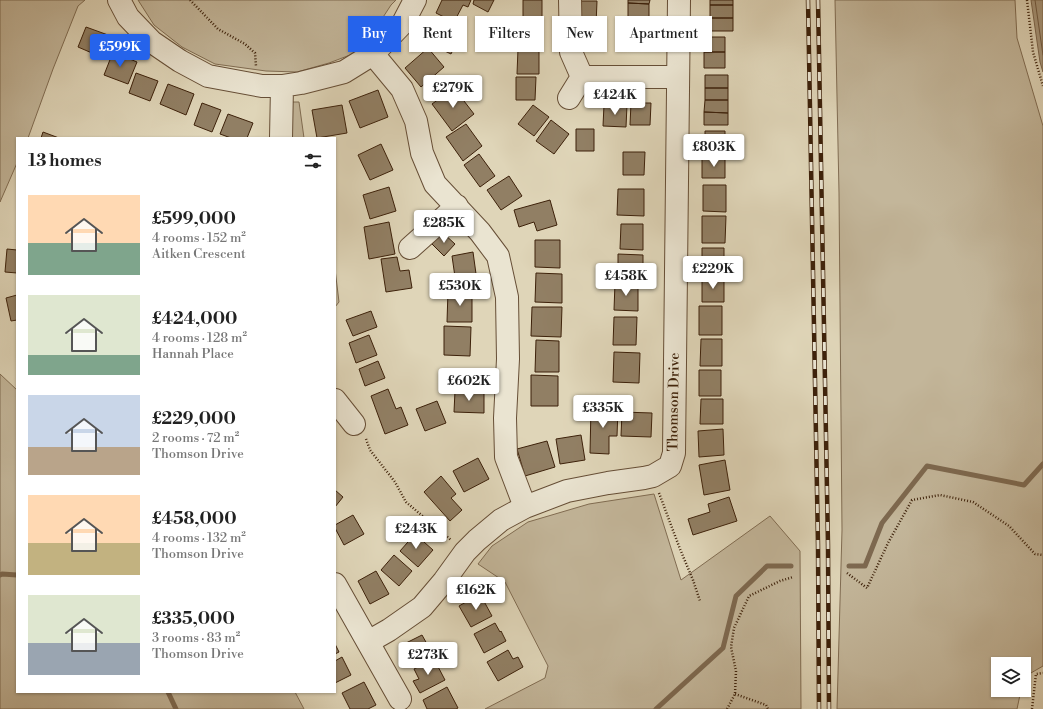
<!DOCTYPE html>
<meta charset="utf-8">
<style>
:root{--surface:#fff;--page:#f2f2f2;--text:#222;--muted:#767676;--accent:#2563eb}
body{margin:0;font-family:"Libre Bodoni",serif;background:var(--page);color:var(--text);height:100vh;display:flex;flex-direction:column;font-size:15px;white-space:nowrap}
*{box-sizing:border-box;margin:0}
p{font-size:13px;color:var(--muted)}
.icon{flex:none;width:22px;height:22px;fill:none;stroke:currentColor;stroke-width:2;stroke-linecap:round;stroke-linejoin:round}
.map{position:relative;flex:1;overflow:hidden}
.drawer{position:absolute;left:16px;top:137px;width:320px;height:556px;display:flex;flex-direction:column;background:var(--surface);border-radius:0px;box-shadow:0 1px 3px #0004}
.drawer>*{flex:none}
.top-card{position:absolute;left:348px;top:16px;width:380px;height:36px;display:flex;gap:8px}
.fabs{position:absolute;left:991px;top:657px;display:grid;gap:8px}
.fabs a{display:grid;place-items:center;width:40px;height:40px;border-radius:0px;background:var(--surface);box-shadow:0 1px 3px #0004;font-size:20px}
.price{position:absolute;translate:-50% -34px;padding:0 9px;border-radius:4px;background:#fff;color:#222;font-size:13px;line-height:26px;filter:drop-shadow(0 1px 2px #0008)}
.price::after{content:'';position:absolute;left:50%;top:24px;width:12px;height:9px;margin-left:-6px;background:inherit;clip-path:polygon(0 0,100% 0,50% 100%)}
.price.on{background:var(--accent);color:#fff}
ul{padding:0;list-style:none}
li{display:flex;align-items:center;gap:12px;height:100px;padding:0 12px}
li span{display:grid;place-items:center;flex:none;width:112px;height:80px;border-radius:0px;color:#555}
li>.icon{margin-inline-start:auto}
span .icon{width:48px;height:48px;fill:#fffc;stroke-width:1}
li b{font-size:17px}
h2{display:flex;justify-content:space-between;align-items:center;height:48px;padding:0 12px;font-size:17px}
.pill{padding:0 14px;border-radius:0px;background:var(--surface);box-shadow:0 1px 3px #0004;font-size:14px;line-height:36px}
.pill.on{background:var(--accent);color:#fff}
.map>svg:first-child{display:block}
.green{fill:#c3b69a;stroke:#806c52}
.water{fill:#a8987d;stroke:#7d684f}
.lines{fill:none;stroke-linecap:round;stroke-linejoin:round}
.shore{stroke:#725c44;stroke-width:1}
.stream{stroke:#7d684f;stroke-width:5}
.building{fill:#917f64;stroke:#3d210a}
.minor-casing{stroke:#664e36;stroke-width:24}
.path{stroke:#3d210a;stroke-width:2.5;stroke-dasharray:1 2;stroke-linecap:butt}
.minor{stroke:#eae4d1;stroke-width:22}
.rail-casing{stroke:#3d210a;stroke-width:4.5}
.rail{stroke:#eae4d1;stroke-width:3;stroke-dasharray:9;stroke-linecap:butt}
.labels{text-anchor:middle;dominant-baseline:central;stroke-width:3;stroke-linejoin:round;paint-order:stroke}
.street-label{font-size:14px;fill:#3d210a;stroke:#eae4d1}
</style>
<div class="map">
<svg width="1043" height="709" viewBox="0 0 1043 709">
<rect width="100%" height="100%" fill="#dfd5b8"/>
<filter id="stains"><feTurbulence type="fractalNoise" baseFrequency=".005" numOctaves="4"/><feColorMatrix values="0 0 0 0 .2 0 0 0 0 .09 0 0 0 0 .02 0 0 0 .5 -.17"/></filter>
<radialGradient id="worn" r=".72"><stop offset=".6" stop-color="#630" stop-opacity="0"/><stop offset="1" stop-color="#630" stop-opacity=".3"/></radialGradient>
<!-- green -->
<path class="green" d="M0,0H85L78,6L53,69L28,138H17V163L0,202Z
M138,0H396L391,5L374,31L371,43L350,55L329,63L297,72L266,71L215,64L182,47L154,25Z
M835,0H1015L1017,38L1043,126V666L1024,677V664H998V690H1021L1017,709H837L842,530L839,193Z
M288,102H299L304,138H289Z
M335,269L339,302L335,307Z
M0,374L17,390V692H295L304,709H0Z
M654,494L681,580L770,516L800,551L801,709H485L545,678L548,666L505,582L478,564L492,546L528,522L589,504Z"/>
<!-- water -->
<path class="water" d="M1031,0H1043V72L1040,62Z"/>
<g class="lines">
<!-- shore -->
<path class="shore" d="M1035,0L1043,55"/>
<!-- stream -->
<path class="stream" d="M849,566H865L882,523L927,466L1024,485L1043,464
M0,575L2,574L17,575
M168,692L176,709
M656,709L723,648L736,596L767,566H791"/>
</g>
<!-- building -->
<path class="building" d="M442,0H471L468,7L463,5L454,22L436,13Z
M474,0H494L488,12L473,4Z
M523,0H542V19H523Z
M628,0H650L649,4L628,3Z
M710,0H733V5H710Z
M579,1H597L596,25H579Z
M628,3L649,4V20L628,19Z
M710,5H733V18H710Z
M710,18H733V31H710Z
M440,19L462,31L451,54L428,43Z
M519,24H540L539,46L519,45Z
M625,25H649L648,45H625Z
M86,27L108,35L99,56L78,47Z
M704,37H725V52H704Z
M428,48L444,67L421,87L405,68Z
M518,49H539V74H517Z
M113,52L137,62L128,84L104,75Z
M704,52H725V68H704Z
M136,73L158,81L150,101L129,93Z
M705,75H728V88H705Z
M516,77H536L535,100H516Z
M168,84L194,94L186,115L160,104Z
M454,88L474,114L452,131L432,104Z
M705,88H728V100H705Z
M378,90L388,117L360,128L349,101Z
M705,100H728V113L704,112Z
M202,103L221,110L212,132L194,125Z
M631,103H651L650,125H630Z
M342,105L347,133L317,138L312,110Z
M533,105L549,117L534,136L518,124Z
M604,105H627L626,127L603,126Z
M704,112L728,113V125H704Z
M228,114L253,123L247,138H231L220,134Z
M551,120L569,134L554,154L536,141Z
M466,124L482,146L463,161L446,137Z
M576,129H594V151H576Z
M705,131H725V151H705Z
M43,132L59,138H41Z
M381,144L393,170L370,180L358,155Z
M623,152H645L644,175H623Z
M479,154L495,176L480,187L464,165Z
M702,157H725V178H702Z
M509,176L522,196L501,210L487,190Z
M703,185H726V212L703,211Z
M389,187L396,211L370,219L363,195Z
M618,189H644V216L617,215Z
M550,200L557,225L537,231L534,222L519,227L514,210Z
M702,216H726L725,243H702Z
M389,222L395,254L369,259L364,227Z
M621,224H643V250L620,249Z
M443,233L455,244L444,256L432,244Z
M535,240H560V268L535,267Z
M702,248H724V273H702Z
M7,249L17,250V273L5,272Z
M473,252L477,281L456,284L452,256Z
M618,254L643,255V278H618Z
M397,257L400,271L409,270L412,288L386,292L381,259Z
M536,273L562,274V303L535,302Z
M702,277H724V302H702Z
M615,283L638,284V311L614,310Z
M448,291L472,292V322H447Z
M17,295V320L11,321L6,298Z
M699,306H722V335H699Z
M532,307H562L561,337L531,336Z
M371,311L377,327L353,336L346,320Z
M614,317H637L636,345H613Z
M444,326L471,327L470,356L444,355Z
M369,335L377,355L356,363L349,343Z
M701,339H722V366H700Z
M536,340L559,341V372H535Z
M614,352L640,353L639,383L613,382Z
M378,361L385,378L365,386L359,369Z
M699,370H721V396H699Z
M531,375L558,376V406H531Z
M388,389L396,409L401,407L408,425L385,434L371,396Z
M455,391L484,392V413L454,412Z
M701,399H723V424H700Z
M437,401L446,423L425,431L416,409Z
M591,408L618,409L617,436H609V454L590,453Z
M622,412L652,413L651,437L621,436Z
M723,429L724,455L699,457L698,431Z
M581,435L585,460L560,464L556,439Z
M547,441L555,467L525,476L517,449Z
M478,458L489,479L464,492L453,471Z
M725,460L730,490L704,495L699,465Z
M441,476L456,494L451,498L462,510L450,521L424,492Z
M335,490L343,497L335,507Z
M729,497L737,521L693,535L688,519L710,512L708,504Z
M353,515L364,534L344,545L335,528V525Z
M415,534L433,550L418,567L400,551Z
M394,555L412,571L399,586L381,570Z
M376,571L389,594L370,604L358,581Z
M480,594L492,616L471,627L459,606Z
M495,623L500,632L501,631L506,641L484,653L474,634Z
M422,635L432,653L410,665L400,646Z
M335,644L339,652L335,654Z
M508,650L513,659L518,657L523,667L498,681L487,662Z
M342,657L351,675L335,683V661Z
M434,659L445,680L420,693L413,681L419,679L414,669Z
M364,682L376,705L368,709H350L342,693Z
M447,687L458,708L456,709H427L423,700Z"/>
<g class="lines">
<!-- minor casing -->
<g class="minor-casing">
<path id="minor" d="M119,0L128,17L152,42L180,61L208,76L262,86H282L301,83L344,72L373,54L403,23L415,0
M373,54L402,89L416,121L422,153L435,184L480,232L498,256L507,297L508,359L505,418L506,457L525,507
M582,77H678
M569,98L582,77L571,52L570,0
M281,138L282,86
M410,248L457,206
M335,400L354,424
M335,584L400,699
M368,642L389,630L422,607L444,581L465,552L477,540L501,520L525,507L567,491L608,483L644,478L653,476L670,466L674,453L679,0"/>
</g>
<!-- path -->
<path class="path" d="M190,0L218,29L245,44L255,53L256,66
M1027,0L1033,52L1043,86
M366,439L370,450L395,482L406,502L451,540
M659,493L680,549L693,580L700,601
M847,573L867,588L888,543L912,500L940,495L973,502L1009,526L1035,554L1043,555
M735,694L766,705L768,709
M727,709L735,694L736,671L731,647L734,628L749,596L780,581L793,577
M1032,709L1036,674L1043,673"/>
<!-- minor -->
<use href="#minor" class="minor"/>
<!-- rail casing -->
<g class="rail-casing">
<path id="rail" d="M808,0L818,545L819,709
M818,0L828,545L829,709"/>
</g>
<!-- rail -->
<use href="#rail" class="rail"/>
</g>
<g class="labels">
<!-- street labels -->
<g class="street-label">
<text transform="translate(674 402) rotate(-89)">Thomson Drive</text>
</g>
</g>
<rect width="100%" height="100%" filter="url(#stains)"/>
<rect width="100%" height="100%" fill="url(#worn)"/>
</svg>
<div class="fabs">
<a><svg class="icon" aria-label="layers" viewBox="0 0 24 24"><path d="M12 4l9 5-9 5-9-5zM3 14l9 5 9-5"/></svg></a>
</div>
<b class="price on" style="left:120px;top:68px">£599K</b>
<b class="price" style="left:453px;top:109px">£279K</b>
<b class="price" style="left:615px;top:116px">£424K</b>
<b class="price" style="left:714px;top:168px">£803K</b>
<b class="price" style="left:444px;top:244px">£285K</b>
<b class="price" style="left:713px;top:290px">£229K</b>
<b class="price" style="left:626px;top:297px">£458K</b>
<b class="price" style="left:460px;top:307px">£530K</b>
<b class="price" style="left:469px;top:402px">£602K</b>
<b class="price" style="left:603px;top:429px">£335K</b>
<b class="price" style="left:416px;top:550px">£243K</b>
<b class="price" style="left:476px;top:611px">£162K</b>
<b class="price" style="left:428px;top:676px">£273K</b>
<div class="top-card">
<a class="pill on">Buy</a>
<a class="pill">Rent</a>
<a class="pill">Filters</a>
<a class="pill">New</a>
<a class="pill">Apartment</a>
</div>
<section class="drawer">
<h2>13 homes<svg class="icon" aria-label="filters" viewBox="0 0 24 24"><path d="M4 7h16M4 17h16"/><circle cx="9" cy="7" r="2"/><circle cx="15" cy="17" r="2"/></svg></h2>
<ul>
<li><span style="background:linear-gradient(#ffd9b3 60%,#7fa58c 0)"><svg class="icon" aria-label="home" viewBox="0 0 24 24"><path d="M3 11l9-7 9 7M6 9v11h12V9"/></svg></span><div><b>£599,000</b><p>4 rooms · 152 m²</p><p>Aitken Crescent</p></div></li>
<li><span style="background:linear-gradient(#dfe7d0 75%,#7fa58c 0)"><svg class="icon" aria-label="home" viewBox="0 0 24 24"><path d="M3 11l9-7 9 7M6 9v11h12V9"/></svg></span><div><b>£424,000</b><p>4 rooms · 128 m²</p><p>Hannah Place</p></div></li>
<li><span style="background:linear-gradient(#c9d6e8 65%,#b9a48a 0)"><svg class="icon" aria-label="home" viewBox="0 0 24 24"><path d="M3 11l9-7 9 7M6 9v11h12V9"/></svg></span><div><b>£229,000</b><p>2 rooms · 72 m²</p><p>Thomson Drive</p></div></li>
<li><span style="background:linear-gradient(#ffd9b3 60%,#c2b280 0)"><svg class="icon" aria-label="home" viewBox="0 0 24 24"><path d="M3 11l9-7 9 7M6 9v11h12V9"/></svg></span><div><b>£458,000</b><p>4 rooms · 132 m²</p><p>Thomson Drive</p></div></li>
<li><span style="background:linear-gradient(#dfe7d0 60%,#9aa5b1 0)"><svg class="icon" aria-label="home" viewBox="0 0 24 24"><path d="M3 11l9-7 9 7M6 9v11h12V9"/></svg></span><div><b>£335,000</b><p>3 rooms · 83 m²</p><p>Thomson Drive</p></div></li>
</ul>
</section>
</div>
